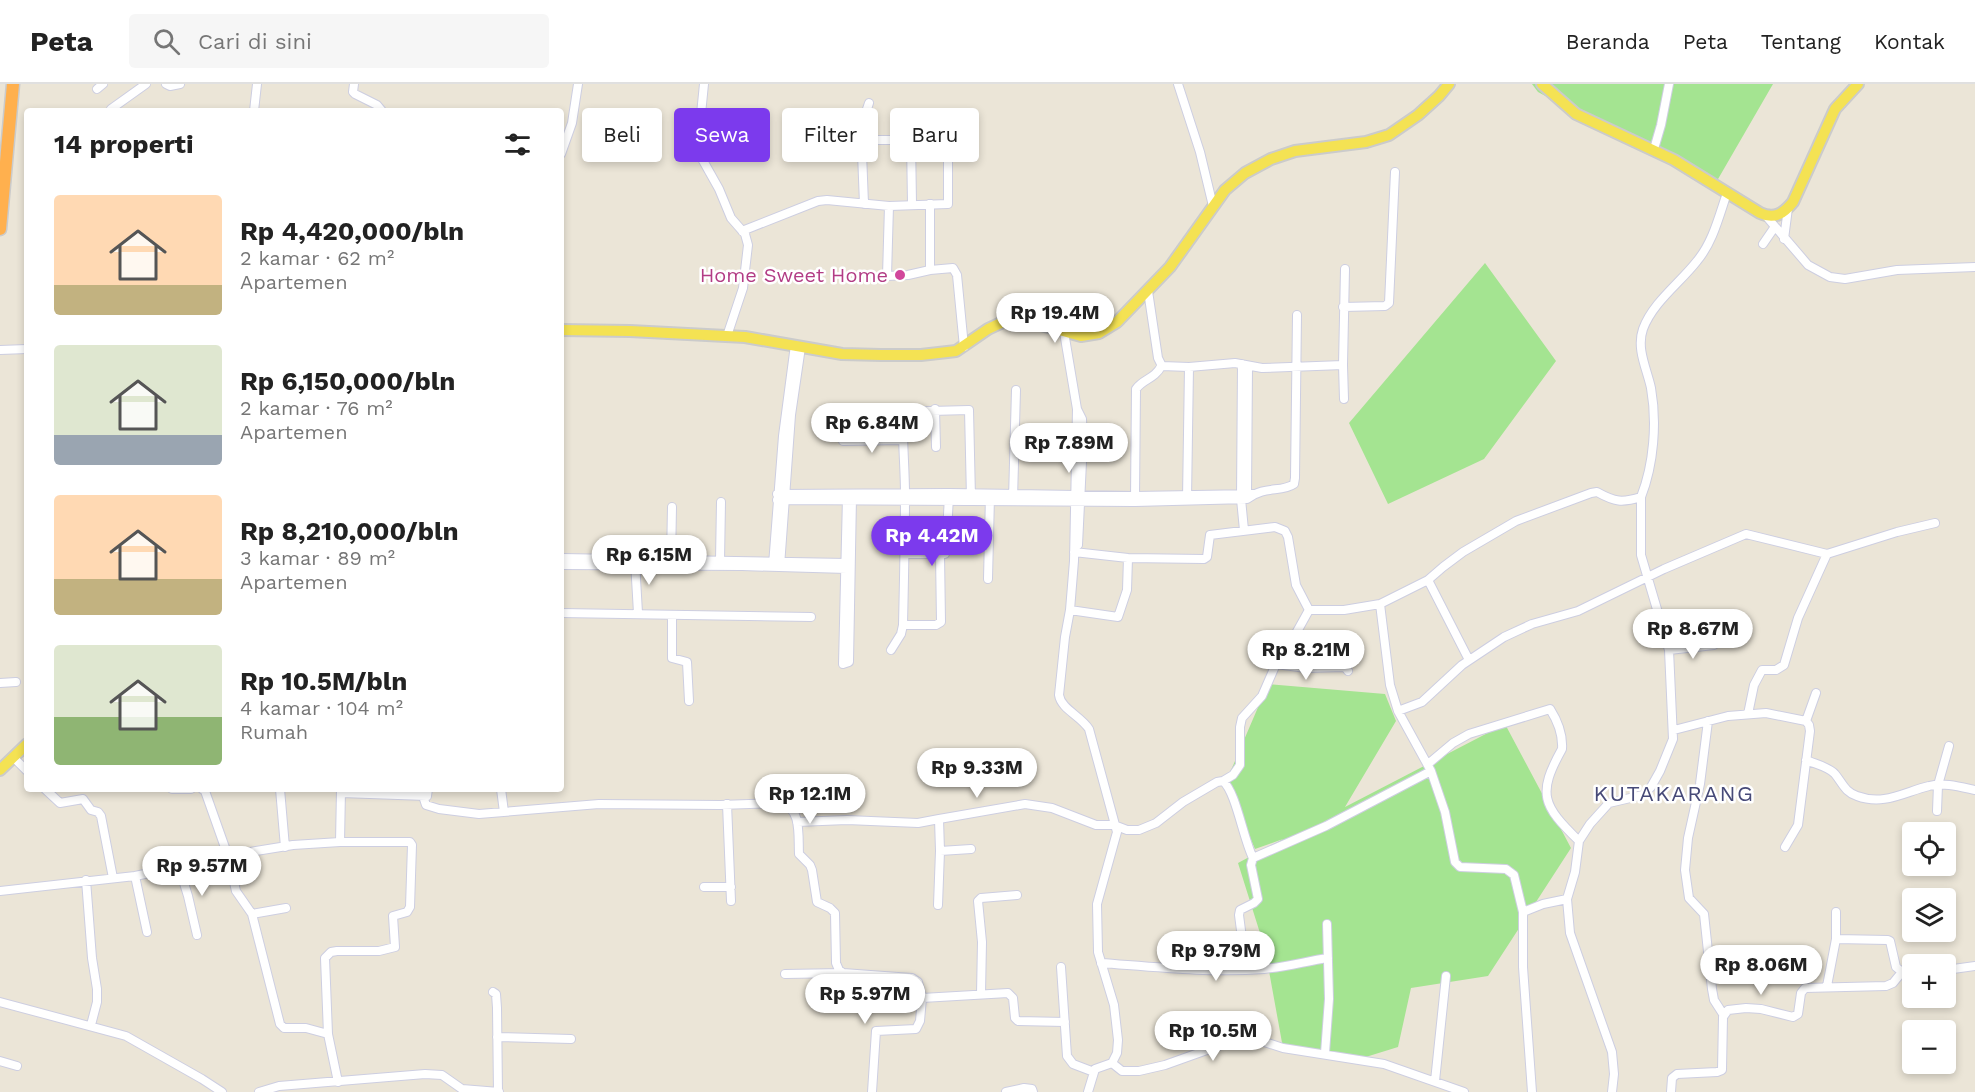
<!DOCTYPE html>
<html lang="id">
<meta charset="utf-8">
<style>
:root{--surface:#fff;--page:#f6f6f6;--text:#222;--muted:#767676;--line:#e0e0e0;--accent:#7c3aed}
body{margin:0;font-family:"Work Sans",sans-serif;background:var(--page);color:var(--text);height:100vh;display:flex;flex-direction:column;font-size:22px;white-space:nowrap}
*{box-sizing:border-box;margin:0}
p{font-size:20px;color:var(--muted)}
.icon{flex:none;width:33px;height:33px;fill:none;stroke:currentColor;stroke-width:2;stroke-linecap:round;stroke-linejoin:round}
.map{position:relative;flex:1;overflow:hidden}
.drawer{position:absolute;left:24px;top:24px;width:540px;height:684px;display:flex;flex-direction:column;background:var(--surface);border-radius:6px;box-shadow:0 3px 9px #0003}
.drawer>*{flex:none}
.hud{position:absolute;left:582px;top:24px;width:570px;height:54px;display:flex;gap:12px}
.controls{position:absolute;left:1902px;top:738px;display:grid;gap:12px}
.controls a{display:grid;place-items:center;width:54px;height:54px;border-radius:6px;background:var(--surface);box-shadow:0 3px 9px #0003;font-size:30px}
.price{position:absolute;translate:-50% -51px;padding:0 14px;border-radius:21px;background:#fff;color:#222;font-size:20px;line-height:39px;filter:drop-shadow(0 2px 3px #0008)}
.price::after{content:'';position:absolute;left:50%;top:36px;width:18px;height:14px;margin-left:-9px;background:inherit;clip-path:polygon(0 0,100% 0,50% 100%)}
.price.selected{background:var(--accent);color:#fff}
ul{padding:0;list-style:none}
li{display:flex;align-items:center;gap:18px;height:150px;padding:0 30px}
li span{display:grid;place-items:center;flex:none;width:168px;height:120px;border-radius:6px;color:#555}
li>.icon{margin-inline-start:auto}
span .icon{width:72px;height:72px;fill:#fffc;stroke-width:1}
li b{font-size:26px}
h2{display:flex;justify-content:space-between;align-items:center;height:72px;padding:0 30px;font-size:26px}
.chip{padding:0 21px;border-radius:6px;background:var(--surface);box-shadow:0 3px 9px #0003;font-size:21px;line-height:54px}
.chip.selected{background:var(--accent);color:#fff}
header{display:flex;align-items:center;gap:36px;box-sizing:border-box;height:84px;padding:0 30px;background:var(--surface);border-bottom:2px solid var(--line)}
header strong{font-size:28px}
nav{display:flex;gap:33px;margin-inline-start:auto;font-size:21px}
.search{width:420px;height:54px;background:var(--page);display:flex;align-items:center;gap:15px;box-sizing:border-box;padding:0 21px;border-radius:6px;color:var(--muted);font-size:22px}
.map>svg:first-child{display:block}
.green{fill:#a4e491}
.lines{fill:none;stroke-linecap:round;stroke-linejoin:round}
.minor-casing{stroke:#cdcee1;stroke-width:10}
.major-casing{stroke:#cbcbcb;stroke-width:14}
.highway-casing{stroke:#cbcbcb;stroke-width:15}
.minor{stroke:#fff;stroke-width:8}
.major{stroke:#f4e253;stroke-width:10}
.highway{stroke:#ffb04e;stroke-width:12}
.hotel-dot{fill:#d1479c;stroke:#fff;stroke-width:2}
.labels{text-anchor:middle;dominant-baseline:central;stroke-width:5;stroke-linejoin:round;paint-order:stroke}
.hotel-label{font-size:20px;fill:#b23c85;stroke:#fff;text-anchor:end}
.quarter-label{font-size:22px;letter-spacing:1.5px;fill:#474a78;stroke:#fff}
</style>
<header>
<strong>Peta</strong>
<div class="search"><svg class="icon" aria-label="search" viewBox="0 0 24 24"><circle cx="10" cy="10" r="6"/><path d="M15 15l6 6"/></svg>Cari di sini</div>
<nav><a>Beranda</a><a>Peta</a><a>Tentang</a><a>Kontak</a></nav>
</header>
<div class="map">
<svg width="1975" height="1008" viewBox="0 0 1975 1008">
<rect width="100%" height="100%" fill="#ebe5d7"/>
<!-- green -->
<path class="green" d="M1532,0H1773L1714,102L1538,8Z
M1485,179L1556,277L1484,375L1388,420L1349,339Z
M1268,600L1385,610L1396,637L1345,723L1505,640L1571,764L1488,892L1411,904L1398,963L1356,976L1283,964L1265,865L1238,779L1283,755L1255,765L1226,698Z"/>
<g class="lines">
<!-- minor casing -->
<g class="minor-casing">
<path id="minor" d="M166,0L170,2L180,0
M354,0L353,8L355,10L377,21L382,27
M704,0L699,50L701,73L719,105L731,134L745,150L748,161L743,204L727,252
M1178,0L1200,68L1213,122
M97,5L103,0
M111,25L146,0
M254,27L257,0
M860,56H911L914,30
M1654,65L1661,41L1669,0
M561,70L572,39L578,0
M864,120L861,43L869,19
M930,120V186L953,184L957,191L964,263
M889,122L887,192L908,191L930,186
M1766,132L1808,181L1830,193L1845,195L1897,186L1975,183
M742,147L818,117L827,116L889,122L948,120V57L911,56L912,120
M1784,155L1788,124
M1763,160L1774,144
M1148,207L1158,274L1162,282L1189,283L1235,279L1262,284L1343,281L1345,185
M1343,223L1385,222L1389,219L1395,88
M1064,248L1077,325L1074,477L1070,526L1065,553L1059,611C1061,625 1081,632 1089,645L1117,748L1097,820L1098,868L1114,921L1118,956L1117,969L1112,979L1095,985L1088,1008
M0,266L27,265
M1242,280L1241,415L1244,446
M1343,281L1344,315
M935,325L936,363
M892,328L969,326L971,414
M843,357L902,356
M777,410L949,409L1135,412L1254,410
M1247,411L1248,282
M847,413L843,580L849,578L852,413
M1013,415L1016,306
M1135,415L1136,305C1144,294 1154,296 1162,281
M1187,415L1189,283
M777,416L1135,418L1247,415C1265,401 1281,409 1294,400L1295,394L1297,231
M1076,459L1078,461L1083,357L1082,335L1077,325
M1074,468L1128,474L1204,475L1207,473L1210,451L1275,443L1285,447L1288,453L1296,501L1309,526H1344L1380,520L1428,496L1443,483L1463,468L1516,437L1591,409L1597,408C1615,418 1622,419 1641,413C1654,380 1657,338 1651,304C1647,285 1636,265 1643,245C1653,218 1680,199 1697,177C1713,158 1719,132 1727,109
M905,470H945L946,467L949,412
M561,474L847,479
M671,476L672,423
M635,477L638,529
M720,477L721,418
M561,481L742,482L847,485
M773,481L783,352L795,261
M780,482L791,331L801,263
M988,495L990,412
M1428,496L1469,576
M1380,520L1390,601L1398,627L1431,687L1445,728L1455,778L1460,783L1506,785L1514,791L1523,828
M1070,526L1118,533L1127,506L1128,474
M561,529L811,533
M672,531V574L687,578L689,617
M903,541H936L941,538L940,470
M891,566L901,550L903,541C904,498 905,454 905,411C905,383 902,355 903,327
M1669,566L1714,561
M1276,580L1306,584L1345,583L1348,587
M0,599L16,598
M1398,627L1422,618L1462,581L1504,553L1532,540L1578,527L1664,485L1746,450L1827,470L1897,448L1935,439
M1748,630L1754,601L1762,586H1776L1784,581L1798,534L1827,470
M1708,637L1700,700L1688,754L1685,786L1689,814L1704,830L1712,905L1714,916L1723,930
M1806,637L1816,609
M1674,646L1728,632L1766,629L1806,637L1809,641L1810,647L1798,741L1785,763
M14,674L27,687
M1806,676C1815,680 1829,683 1835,690C1843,700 1845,708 1857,712C1884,722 1904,708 1929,702C1943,698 1961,703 1975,706
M1428,680L1453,659L1469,650L1550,625C1557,636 1563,651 1562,665C1537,710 1542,721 1579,757
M1223,697L1233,691L1240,681V643L1242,634L1262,612L1276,580L1289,562L1309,526
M45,705L60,719L83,715L91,726L98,728L101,732L113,794
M172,705H191
M202,705L205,707L228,772L236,807L252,830L280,940L284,944H306L328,950
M280,705L285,763
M428,705L427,712L424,715L426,721L439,725L479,730L599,720L720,721L781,719C802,724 798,752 799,770L810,781L812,786L817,818L830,824L835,829L836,879L839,886L843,889L912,894L918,898L922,914L1008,909L1013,914L1015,934L1018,937L1065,938
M501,705L504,728
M341,709L427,712
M727,720L731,817
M1937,727L1938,701L1949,662
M797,738L847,736L918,739L939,735
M340,758L341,706
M971,765L940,767L939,735L1025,720L1052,724L1096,741H1114L1127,746H1139L1156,739L1183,718L1217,698L1223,697C1236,708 1243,754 1253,774
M179,783L188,812L197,851
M135,792L147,848
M86,796L92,874L97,905V918L91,941
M704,803H731
M0,807L135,792L256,767L293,761L340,758H410L412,761L410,823L407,828L393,832L395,863L379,867H337L331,868L325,874L328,950L338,998
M1567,815L1570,849L1612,968L1614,990L1612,1008
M938,821L940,767
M252,830L286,824
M1836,855L1888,856L1890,857L1896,883L1902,888
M1101,879C1155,883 1210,889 1264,885C1286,883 1307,877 1328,874
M1061,883L1067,972L1073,980L1094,988L1095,986
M1246,885L1239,831L1240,826L1254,819L1258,815L1251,781L1253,774L1326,742L1431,687
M1946,886L1975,882
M785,890L843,889
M1827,902L1836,855V828
M493,908L496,910L497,924L498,1008
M981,910L982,858L978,817L981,814L1017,811
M0,918L126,952L202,995L222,1008
M497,953L571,955
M1325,969L1329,915L1327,840
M0,977L17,982
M1112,979L1122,987H1139L1165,981L1246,952L1283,964L1384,980L1464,1008
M1435,997L1446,892
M259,1008L279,1002L425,990L442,991L462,1005L499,1008
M872,1008L876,947L916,945L920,937L922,914
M1006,1008L1024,1004L1032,1005L1033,1008
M1532,1008L1523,883V828L1543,820L1567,815L1575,788L1579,757L1590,740L1609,719L1643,711L1651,703L1660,687L1673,655L1669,566L1641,471V413
M1671,1008L1672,994L1677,990L1717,988L1722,986L1723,933L1728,926L1746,924L1761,925L1793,933L1798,930L1801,909L1805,904L1886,902L1893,899L1902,888L1912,887"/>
</g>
<!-- major casing -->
<g class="major-casing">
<path id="major" d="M1542,0L1576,30L1674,76L1760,129C1775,136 1784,129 1793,118L1835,25L1858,0
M561,246L630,247L745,253L842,270L881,271H921L956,267L988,245L1005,237H1027L1081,252L1099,249L1117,238L1170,183L1225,106L1245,89L1271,75L1295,67L1366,58L1389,51L1418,31L1439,12L1449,0
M0,686L27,660"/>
</g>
<!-- highway casing -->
<g class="highway-casing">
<path id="highway" d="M0,145L13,0"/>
</g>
<!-- minor -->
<use href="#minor" class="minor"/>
<!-- major -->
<use href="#major" class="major"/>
<!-- highway -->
<use href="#highway" class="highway"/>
</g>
<!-- markers -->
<circle class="hotel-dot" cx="900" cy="191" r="6"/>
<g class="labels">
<!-- hotel labels -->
<g class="hotel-label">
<text x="888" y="191">Home Sweet Home</text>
</g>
<!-- quarter labels -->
<g class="quarter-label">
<text x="1674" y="709">KUTAKARANG</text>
</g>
</g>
</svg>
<div class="controls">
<a><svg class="icon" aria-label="locate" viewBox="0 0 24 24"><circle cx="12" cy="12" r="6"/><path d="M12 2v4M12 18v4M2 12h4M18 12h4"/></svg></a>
<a><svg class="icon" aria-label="layers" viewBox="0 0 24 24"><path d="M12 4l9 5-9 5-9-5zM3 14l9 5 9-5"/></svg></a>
<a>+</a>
<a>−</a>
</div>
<b class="price" style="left:1055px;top:260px">Rp 19.4M</b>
<b class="price" style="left:872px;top:370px">Rp 6.84M</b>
<b class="price" style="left:1069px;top:390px">Rp 7.89M</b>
<b class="price selected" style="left:932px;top:483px">Rp 4.42M</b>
<b class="price" style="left:649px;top:502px">Rp 6.15M</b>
<b class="price" style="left:1693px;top:576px">Rp 8.67M</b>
<b class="price" style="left:1306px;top:597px">Rp 8.21M</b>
<b class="price" style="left:977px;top:715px">Rp 9.33M</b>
<b class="price" style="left:810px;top:741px">Rp 12.1M</b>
<b class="price" style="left:202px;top:813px">Rp 9.57M</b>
<b class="price" style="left:1216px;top:898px">Rp 9.79M</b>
<b class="price" style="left:1761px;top:912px">Rp 8.06M</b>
<b class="price" style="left:865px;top:941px">Rp 5.97M</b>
<b class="price" style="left:1213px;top:978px">Rp 10.5M</b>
<div class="hud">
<a class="chip">Beli</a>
<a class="chip selected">Sewa</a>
<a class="chip">Filter</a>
<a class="chip">Baru</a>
</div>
<section class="drawer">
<h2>14 properti<svg class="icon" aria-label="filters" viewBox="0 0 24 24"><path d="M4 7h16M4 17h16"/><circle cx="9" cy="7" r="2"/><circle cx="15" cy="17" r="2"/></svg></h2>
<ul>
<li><span style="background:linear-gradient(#ffd9b3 75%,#c2b280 0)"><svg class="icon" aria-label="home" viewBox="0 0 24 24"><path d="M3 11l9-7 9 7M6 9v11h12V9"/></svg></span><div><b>Rp 4,420,000/bln</b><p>2 kamar · 62 m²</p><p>Apartemen</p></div></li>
<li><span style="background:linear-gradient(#dfe7d0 75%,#9aa5b1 0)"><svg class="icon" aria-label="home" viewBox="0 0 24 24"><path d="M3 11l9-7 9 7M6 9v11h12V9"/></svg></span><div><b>Rp 6,150,000/bln</b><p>2 kamar · 76 m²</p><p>Apartemen</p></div></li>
<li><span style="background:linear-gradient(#ffd9b3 70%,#c2b280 0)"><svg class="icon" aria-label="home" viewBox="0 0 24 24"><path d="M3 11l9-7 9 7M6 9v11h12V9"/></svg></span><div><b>Rp 8,210,000/bln</b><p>3 kamar · 89 m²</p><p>Apartemen</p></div></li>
<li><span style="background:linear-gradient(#dfe7d0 60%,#8fb573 0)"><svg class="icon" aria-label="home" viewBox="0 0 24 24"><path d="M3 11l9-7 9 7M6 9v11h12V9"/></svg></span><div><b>Rp 10.5M/bln</b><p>4 kamar · 104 m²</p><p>Rumah</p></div></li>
</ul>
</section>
</div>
